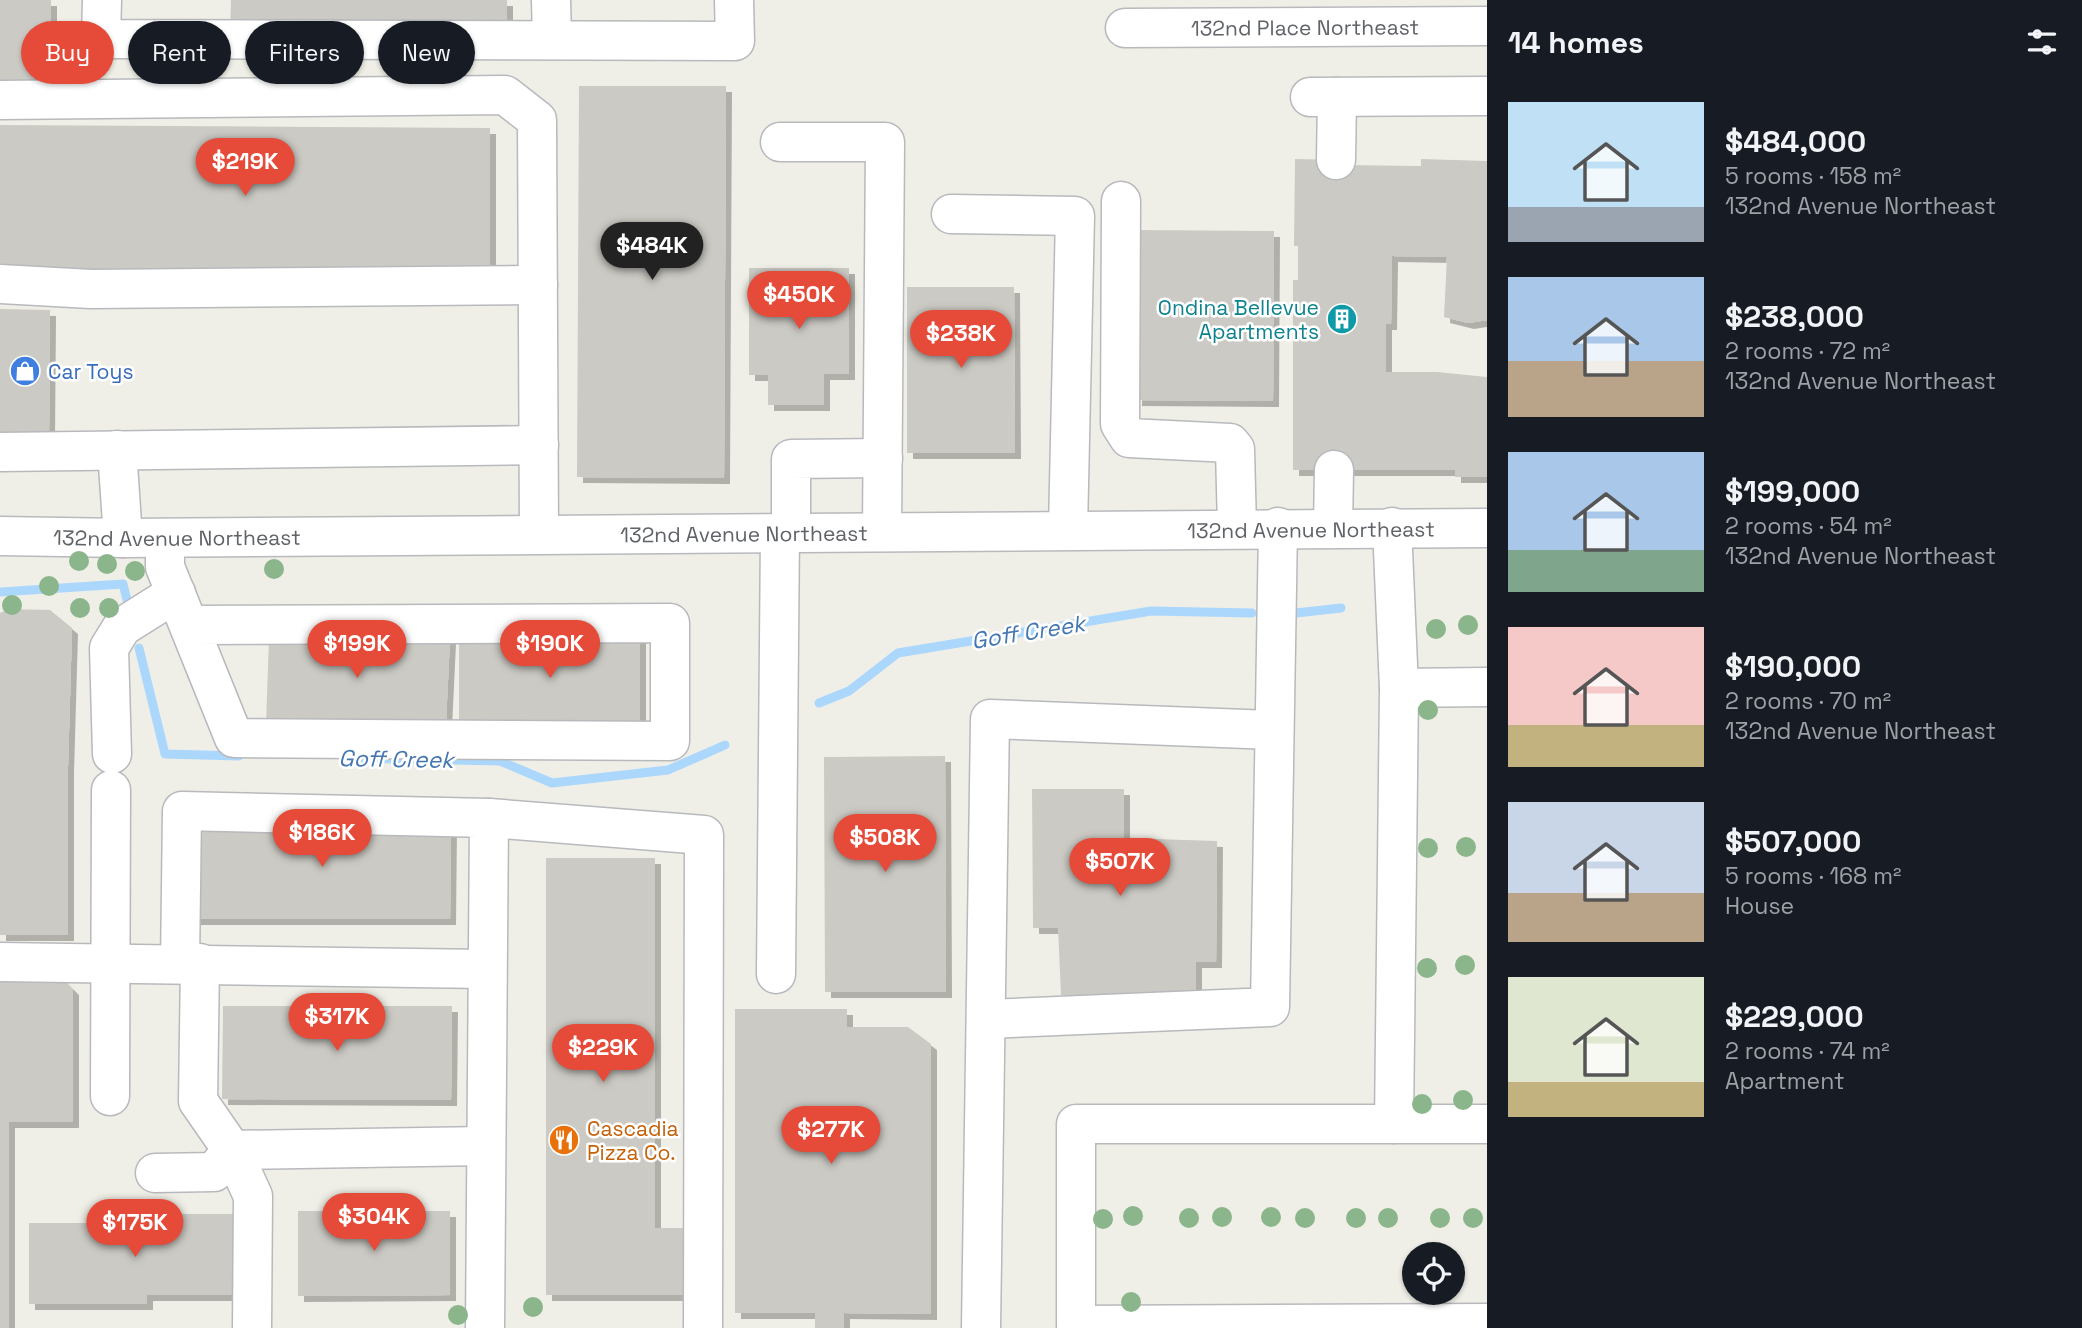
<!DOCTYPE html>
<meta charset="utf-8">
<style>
:root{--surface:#171b24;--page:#20242c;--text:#f1f3f6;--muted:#9ea1a6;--accent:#e64a38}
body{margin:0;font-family:"Space Grotesk",sans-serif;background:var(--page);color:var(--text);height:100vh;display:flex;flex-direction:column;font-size:26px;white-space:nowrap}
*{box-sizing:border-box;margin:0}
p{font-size:23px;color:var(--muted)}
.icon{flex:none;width:38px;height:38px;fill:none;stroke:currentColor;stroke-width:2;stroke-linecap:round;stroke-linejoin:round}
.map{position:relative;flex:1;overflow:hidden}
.panel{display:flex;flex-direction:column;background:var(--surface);width:595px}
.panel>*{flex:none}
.guide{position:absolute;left:21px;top:21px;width:665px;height:63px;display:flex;gap:14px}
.tools{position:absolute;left:1402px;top:1242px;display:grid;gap:14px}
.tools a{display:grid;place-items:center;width:63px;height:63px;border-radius:50%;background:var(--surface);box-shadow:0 2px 5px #0004;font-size:35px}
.price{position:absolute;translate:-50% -60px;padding:0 16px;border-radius:24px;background:var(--accent);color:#fff;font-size:23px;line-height:46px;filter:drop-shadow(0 2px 4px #0008)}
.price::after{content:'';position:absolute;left:50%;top:42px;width:21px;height:16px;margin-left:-10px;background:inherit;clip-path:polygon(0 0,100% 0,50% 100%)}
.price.on{background:#222;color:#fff}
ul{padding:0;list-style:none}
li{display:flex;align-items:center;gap:21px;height:175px;padding:0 21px}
li span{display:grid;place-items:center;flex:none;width:196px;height:140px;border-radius:0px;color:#555}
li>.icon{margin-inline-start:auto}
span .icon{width:84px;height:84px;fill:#fffc;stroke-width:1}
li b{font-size:30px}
h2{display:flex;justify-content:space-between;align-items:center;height:84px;padding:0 21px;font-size:30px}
.tag{padding:0 24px;border-radius:32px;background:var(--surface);box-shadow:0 2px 5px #0004;font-size:24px;line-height:63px}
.tag.on{background:var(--accent);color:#fff}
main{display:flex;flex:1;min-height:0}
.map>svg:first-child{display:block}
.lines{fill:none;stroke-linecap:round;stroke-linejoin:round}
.stream{stroke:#abd7fd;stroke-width:9}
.building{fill:#cccac4;filter:url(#shadow)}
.minor-casing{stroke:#b8b9bd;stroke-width:41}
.minor{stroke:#fff;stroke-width:38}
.tree{fill:#8bb58a}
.labels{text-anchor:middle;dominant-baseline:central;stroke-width:5;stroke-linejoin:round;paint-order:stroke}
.street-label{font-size:21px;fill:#5f6267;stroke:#fff}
.culture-label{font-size:21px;fill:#0d838f;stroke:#fff;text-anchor:end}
.shop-label{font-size:21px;fill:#366cbe;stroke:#fff;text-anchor:start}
.food-label{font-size:21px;fill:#c56008;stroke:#fff;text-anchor:start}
.water-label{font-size:23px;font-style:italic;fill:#4677b0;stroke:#fff}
</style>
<main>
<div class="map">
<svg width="1487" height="1328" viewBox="0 0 1487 1328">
<defs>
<filter id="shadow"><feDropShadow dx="6" dy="6" stdDeviation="0" flood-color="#0004"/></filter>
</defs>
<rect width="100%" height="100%" fill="#f0efe7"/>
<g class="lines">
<!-- stream -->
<path class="stream" d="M0,592L123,584L127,600
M1287,614L1341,608
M139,648L165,754L239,756
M819,703L849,691L898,653L1151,611L1252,613
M351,758L500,761L552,783L668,770L725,745"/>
</g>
<!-- building -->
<path class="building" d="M0,0H51V82H0Z
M231,0H507V34L230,31Z
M579,86H726L724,478L577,477Z
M0,125L490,128V272L0,269Z
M1295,159L1345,160V165L1421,166V159L1487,161V320L1468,323L1444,317L1447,257L1392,256L1391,324H1386V372H1437L1487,377V477H1455V470H1293V280H1298V246H1294Z
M1138,230L1274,231L1273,401L1136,400Z
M749,268H849V374H824V405H768V375H749Z
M907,287H1014L1015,453H907Z
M0,309L50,310L49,433L0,432Z
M8,609L50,610L72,628L68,767V935H0V613Z
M640,637V722H459V639Z
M269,638H450L446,722L266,724Z
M945,756L946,992H825L824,757Z
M1032,789H1124V838L1217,841L1216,962H1196V995H1061L1058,928H1033Z
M195,819L451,821L450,919H194Z
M546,858H655V1228H684V1295H546Z
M0,977H61L73,989V1122H9V1328H0Z
M223,1006H452L451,1100L222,1099Z
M735,1009H847V1027H908L931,1044V1314L844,1313V1328H815V1313H735Z
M298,1211H450V1295L298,1296Z
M136,1214H240V1295H147V1304H29V1223H136Z"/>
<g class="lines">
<!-- minor casing -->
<g class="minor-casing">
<g id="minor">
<path d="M102,0L101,39L735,41L734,0"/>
<path d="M551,0L552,40"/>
<path id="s1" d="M1125,28L1487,26"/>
<path d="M1310,97L1487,96"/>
<path d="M0,100L505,95L537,120L539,534"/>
<path d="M780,142H885L882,531"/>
<path d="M1336,160L1337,97"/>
<path d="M1121,201L1120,424L1129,438L1230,443L1235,449L1237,528"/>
<path d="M951,214L1075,216L1068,529"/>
<path d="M0,284L91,289L538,285"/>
<path d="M117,450L123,538"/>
<path d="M0,452L539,445"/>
<path d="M1392,527L1399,688L1394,1124"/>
<path d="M1333,528L1334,470"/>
<path d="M791,532V459L883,458"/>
<path id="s2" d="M0,536L123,538L1487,528"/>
<path d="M165,538V567L234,738L670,741V623L189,625"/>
<path d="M1399,688L1487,687"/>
<path d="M112,754L109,648L122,627L176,593"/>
<path d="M489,818L704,835L703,1328"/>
<path d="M0,962L486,969"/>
<path d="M180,963L182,811L489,818L485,1328"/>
<path d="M200,963L198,1101L232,1150L253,1196L252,1328"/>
<path d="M776,974L780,532"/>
<path d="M987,1019L1270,1007L1278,527"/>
<path d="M110,1096L111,790"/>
<path d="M1487,1124H1076V1325L1487,1323"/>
<path d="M155,1173L214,1172L232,1150L485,1146"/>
<path d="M981,1328L990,719L1274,730"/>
</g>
</g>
<!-- minor -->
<use href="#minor" class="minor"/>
</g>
<!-- trees -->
<g class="tree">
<circle cx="79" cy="561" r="10"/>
<circle cx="107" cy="564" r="10"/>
<circle cx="274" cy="569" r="10"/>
<circle cx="135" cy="571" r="10"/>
<circle cx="49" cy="586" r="10"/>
<circle cx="12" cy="605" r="10"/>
<circle cx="80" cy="608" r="10"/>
<circle cx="109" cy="608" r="10"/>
<circle cx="1468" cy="625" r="10"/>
<circle cx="1436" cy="629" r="10"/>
<circle cx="1428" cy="710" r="10"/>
<circle cx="1466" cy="847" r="10"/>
<circle cx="1428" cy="848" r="10"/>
<circle cx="1465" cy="965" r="10"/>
<circle cx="1427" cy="968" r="10"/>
<circle cx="1463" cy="1100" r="10"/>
<circle cx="1422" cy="1104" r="10"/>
<circle cx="1133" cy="1216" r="10"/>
<circle cx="1222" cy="1217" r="10"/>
<circle cx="1271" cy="1217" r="10"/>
<circle cx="1189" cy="1218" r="10"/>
<circle cx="1305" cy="1218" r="10"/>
<circle cx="1356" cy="1218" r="10"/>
<circle cx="1388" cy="1218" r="10"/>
<circle cx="1440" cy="1218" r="10"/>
<circle cx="1473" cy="1218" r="10"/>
<circle cx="1103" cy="1219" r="10"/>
<circle cx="1131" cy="1302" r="10"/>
<circle cx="533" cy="1307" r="10"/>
<circle cx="458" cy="1315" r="10"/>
</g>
<!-- icons -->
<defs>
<g id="building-disc" transform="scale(1.575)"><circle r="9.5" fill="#0f9aa8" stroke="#fff"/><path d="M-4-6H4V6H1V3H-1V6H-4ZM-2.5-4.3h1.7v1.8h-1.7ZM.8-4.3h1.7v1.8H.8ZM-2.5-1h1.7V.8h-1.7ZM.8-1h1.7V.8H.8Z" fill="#fff"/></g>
<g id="shop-disc" transform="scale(1.575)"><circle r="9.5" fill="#3f7fe0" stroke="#fff"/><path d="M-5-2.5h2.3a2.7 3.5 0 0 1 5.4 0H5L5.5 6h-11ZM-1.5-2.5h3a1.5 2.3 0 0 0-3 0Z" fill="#fff"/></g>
<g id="restaurant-disc" transform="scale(1.575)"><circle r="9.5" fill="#e8710a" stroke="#fff"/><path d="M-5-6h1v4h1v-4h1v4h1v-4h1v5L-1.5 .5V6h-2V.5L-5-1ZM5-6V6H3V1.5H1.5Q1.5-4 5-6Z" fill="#fff"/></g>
</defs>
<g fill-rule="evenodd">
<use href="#building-disc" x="1342" y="319"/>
<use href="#shop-disc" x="25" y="371"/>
<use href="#restaurant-disc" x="564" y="1140"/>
</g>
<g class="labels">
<!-- street labels -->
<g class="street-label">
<text stroke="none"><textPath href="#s1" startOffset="180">132nd Place Northeast</textPath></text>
<text stroke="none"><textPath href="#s2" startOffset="1311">132nd Avenue Northeast</textPath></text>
<text stroke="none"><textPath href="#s2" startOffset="744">132nd Avenue Northeast</textPath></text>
<text stroke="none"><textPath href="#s2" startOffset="177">132nd Avenue Northeast</textPath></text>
</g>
<!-- culture labels -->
<g class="culture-label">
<text x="1319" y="307">Ondina Bellevue<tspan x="1319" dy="24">Apartments</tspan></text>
</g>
<!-- shop labels -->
<g class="shop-label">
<text x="48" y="371">Car Toys</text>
</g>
<!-- food labels -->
<g class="food-label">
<text x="587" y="1128">Cascadia<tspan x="587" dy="24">Pizza Co.</tspan></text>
</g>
<!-- water labels -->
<g class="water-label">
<text transform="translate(1028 632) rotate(-9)">Goff Creek</text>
<text transform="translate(396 759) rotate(1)">Goff Creek</text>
</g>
</g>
</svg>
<div class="tools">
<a><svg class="icon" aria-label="locate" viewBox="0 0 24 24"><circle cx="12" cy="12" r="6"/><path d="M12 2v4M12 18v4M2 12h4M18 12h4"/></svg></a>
</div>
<b class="price" style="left:245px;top:198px">$219K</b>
<b class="price on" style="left:652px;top:282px">$484K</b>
<b class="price" style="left:799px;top:331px">$450K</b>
<b class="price" style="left:961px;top:370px">$238K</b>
<b class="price" style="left:357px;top:680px">$199K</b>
<b class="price" style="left:550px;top:680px">$190K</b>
<b class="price" style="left:322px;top:869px">$186K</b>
<b class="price" style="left:885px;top:874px">$508K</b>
<b class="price" style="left:1120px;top:898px">$507K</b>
<b class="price" style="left:337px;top:1053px">$317K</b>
<b class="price" style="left:603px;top:1084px">$229K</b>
<b class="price" style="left:831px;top:1166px">$277K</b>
<b class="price" style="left:374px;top:1253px">$304K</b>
<b class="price" style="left:135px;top:1259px">$175K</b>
<div class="guide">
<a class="tag on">Buy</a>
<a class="tag">Rent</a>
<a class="tag">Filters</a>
<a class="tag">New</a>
</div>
</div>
<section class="panel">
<h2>14 homes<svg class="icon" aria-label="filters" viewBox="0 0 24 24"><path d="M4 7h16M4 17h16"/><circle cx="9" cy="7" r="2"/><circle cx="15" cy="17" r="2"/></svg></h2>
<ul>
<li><span style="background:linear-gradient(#bfe0f5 75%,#9aa5b1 0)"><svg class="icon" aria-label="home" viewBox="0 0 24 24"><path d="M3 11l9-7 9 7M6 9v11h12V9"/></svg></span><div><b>$484,000</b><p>5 rooms · 158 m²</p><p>132nd Avenue Northeast</p></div></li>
<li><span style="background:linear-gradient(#a9c7e8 60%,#b9a48a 0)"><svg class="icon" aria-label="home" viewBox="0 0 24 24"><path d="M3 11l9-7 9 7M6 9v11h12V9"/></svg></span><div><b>$238,000</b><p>2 rooms · 72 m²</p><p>132nd Avenue Northeast</p></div></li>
<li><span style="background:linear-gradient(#a9c7e8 70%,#7fa58c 0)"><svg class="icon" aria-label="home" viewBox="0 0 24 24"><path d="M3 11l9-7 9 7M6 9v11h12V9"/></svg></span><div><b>$199,000</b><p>2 rooms · 54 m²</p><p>132nd Avenue Northeast</p></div></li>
<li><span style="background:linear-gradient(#f6c9c9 70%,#c2b280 0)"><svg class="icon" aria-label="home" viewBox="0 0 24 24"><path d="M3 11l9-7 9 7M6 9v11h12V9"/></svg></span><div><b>$190,000</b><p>2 rooms · 70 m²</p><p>132nd Avenue Northeast</p></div></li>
<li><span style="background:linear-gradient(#c9d6e8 65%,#b9a48a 0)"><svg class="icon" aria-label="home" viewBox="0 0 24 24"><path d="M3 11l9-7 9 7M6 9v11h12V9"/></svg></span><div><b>$507,000</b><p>5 rooms · 168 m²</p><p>House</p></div></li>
<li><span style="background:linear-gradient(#dfe7d0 75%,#c2b280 0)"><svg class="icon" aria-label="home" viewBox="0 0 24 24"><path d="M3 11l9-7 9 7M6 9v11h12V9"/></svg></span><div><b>$229,000</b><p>2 rooms · 74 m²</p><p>Apartment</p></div></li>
</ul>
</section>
</main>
